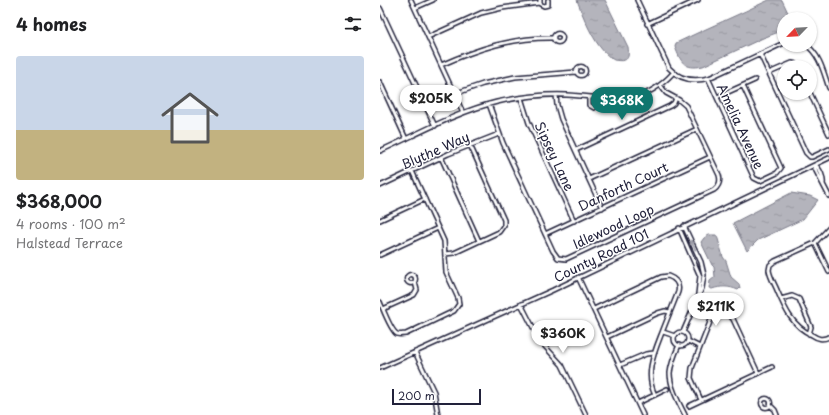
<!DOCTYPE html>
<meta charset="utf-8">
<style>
:root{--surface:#fff;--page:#f2f2f2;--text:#202124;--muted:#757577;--line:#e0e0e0;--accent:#0f766e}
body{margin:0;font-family:"Playpen Sans",sans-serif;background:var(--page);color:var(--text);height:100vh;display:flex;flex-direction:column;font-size:15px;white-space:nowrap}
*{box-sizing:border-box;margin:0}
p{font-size:13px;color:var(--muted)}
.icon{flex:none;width:22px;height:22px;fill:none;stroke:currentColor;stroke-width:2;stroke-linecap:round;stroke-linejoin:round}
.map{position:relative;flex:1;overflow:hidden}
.drawer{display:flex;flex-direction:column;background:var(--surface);width:380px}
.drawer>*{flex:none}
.needle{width:26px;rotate:245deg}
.controls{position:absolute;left:397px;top:12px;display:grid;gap:8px}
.controls a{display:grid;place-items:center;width:40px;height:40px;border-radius:50%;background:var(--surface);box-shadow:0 1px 3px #0004;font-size:20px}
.scale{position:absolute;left:12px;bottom:10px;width:89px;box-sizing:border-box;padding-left:4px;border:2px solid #22223b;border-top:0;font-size:11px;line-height:14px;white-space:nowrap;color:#22223b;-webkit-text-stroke:3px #fff;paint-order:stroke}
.price{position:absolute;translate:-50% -34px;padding:0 9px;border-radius:14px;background:#fff;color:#222;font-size:13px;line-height:26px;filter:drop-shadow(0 1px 2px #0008)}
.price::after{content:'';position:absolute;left:50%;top:24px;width:12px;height:9px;margin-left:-6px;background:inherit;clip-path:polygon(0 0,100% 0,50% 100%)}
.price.active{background:var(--accent);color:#fff}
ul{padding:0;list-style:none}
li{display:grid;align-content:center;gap:8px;height:212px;padding:0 16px}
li+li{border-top:1px solid var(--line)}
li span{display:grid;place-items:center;height:124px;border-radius:4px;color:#555}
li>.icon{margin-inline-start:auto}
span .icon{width:72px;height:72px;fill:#fffc;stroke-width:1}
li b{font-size:17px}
h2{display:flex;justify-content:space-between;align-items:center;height:48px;padding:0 16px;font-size:17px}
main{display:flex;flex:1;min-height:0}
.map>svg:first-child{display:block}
.water{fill:url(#water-ripples);stroke:#7a7a88}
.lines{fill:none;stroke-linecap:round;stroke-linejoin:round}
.minor-casing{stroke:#22223b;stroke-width:6}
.minor{stroke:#fff;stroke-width:3}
.oneway{fill:#9c9ca7}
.labels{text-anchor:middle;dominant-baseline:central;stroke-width:3;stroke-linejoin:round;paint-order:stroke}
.street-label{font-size:13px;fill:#22223b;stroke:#fff}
</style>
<main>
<section class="drawer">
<h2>4 homes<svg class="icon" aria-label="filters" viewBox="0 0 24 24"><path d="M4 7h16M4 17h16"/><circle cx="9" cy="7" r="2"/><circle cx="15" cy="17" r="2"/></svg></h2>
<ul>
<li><span style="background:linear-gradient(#c9d6e8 60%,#c2b280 0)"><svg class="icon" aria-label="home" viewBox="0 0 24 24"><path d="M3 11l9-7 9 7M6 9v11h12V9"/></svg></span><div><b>$368,000</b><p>4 rooms · 100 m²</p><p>Halstead Terrace</p></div></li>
</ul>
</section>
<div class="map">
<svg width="449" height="415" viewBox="0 0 449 415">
<defs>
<pattern id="water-ripples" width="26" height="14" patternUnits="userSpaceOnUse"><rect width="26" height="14" fill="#b4b4bc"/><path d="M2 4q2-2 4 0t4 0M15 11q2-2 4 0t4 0" fill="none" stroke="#9a9aa2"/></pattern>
</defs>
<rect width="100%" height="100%" fill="#fff"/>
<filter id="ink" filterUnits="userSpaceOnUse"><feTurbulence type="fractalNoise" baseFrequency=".025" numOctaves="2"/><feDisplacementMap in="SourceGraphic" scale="8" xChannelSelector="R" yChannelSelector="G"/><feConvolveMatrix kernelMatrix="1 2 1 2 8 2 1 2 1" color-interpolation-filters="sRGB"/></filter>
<g filter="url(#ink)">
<!-- water -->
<path class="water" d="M197,0H225L248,47C250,60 246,62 234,60C216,50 204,19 197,0Z
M389,0H402L411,19H404V30L383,38L323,66C304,70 301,62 295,47L296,43C327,28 358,15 389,0Z
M411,193L430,196L438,200L423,219L378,240L367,251L353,223Z
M329,235H336L338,239L343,257L346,261L351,277L359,284L360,288L358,290C349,286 341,286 332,289L329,288L330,281L335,277L334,267L332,265L321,242L324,238Z"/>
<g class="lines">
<!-- minor casing -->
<g class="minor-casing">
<path id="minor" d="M31,0L83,113
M160,0V4L164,6L168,5V0
M257,0L289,68C300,80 314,82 329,78L404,43
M0,8L55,126
M35,8L53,0
M267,24L318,0
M173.5 38a4.5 4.5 0 1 1 9 0a4.5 4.5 0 1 1-9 0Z
M48,37L101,13L122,8L159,3
M426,45C440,54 444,74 449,88
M380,54L426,153L430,157H432L449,149
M61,65C97,49 133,37 174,38
M196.5 71a4.5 4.5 0 1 1 9 0a4.5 4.5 0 1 1-9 0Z
M389,73L412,63L416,64L418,67
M328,78L374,178L380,181L397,173L401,168L363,86
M0,82L26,139
M430,93L449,134
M74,94L103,84L135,77L196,72
M176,95L177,105L181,119L222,208
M209,97V105L214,108L217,106L219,98
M337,97L375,80
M141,98L149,123L194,221
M109,104L123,143L173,251L178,258L186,259L334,190C339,186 341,182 339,175L306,106L299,100L286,93L281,86
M196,150L290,106L294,103L296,98
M0,151C38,134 76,112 117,102C140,97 164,94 187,95C230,97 259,110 293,73
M61,157L99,241
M435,165V169L449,196
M435,165C440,168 444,178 443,184
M209,179L317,129
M0,186L68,154L119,134
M0,220L45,199
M299,228L320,276L318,294
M449,228L435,243L395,261L390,265L389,270C390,277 394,283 397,290C405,309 412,326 432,335C438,339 442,340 449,337
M165,234L330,157
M435,243L449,272
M65,254L74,253L119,232L124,225V220L90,145
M0,255L58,228
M26.5 279a4.5 4.5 0 1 1 9 0a4.5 4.5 0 1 1-9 0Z
M198,277L263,415
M401,299L412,296L419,299L431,327L429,334
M0,302C3,309 11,331 17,334C20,335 23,334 26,334L74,311L79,304L78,298L66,272L64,241L32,171
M141,304L160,341L182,365L206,415
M3,309L34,295L37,290L35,282
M214,309L281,277L288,276C296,279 300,284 298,292C293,305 288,317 283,330C275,351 264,373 275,395
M283,332L295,336
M303,332L322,288L324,275L321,262L304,226
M294 339a7 7 0 1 1 14 0a7 7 0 1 1-14 0Z
M227,337L278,313L285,311L290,312
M308,341L320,347
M299,345C295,354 291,363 290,373C290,387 299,403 305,415
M35,352L54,392L58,415
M240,365L266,354L274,353
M0,368L173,290L449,158
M381.5 403a4.5 4.5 0 1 1 9 0a4.5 4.5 0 1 1-9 0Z
M321,400L311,378L312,368L330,322C335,310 344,309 353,319L378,373
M258,403L287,389
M390,405L395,410L397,415
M309,406L392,367"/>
</g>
<!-- minor -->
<use href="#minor" class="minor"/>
</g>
<!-- one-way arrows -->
<defs><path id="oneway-solid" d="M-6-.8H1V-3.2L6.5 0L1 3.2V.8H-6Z"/></defs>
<use class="oneway" href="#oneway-solid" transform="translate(313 245) rotate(-117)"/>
</g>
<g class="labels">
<!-- street labels -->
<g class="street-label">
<text transform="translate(361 126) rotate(65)">Amelia Avenue</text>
<text transform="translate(55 150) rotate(-24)">Blythe Way</text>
<text transform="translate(175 156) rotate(65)">Sipsey Lane</text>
<text transform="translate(243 186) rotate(-25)">Danforth Court</text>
<text transform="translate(233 226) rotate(-25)">Idlewood Loop</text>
<text transform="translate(221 255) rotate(-26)">County Road 101</text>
</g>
</g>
</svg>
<div class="controls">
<a><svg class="needle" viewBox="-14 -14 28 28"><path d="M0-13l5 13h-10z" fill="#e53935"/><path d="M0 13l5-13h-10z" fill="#757577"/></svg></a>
<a><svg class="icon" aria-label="locate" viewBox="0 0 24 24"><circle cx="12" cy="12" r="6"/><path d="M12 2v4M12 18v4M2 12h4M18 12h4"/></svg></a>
</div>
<div class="scale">200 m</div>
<b class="price" style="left:51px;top:119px">$205K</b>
<b class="price active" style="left:242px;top:121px">$368K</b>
<b class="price" style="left:336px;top:327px">$211K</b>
<b class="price" style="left:183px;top:354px">$360K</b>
</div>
</main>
